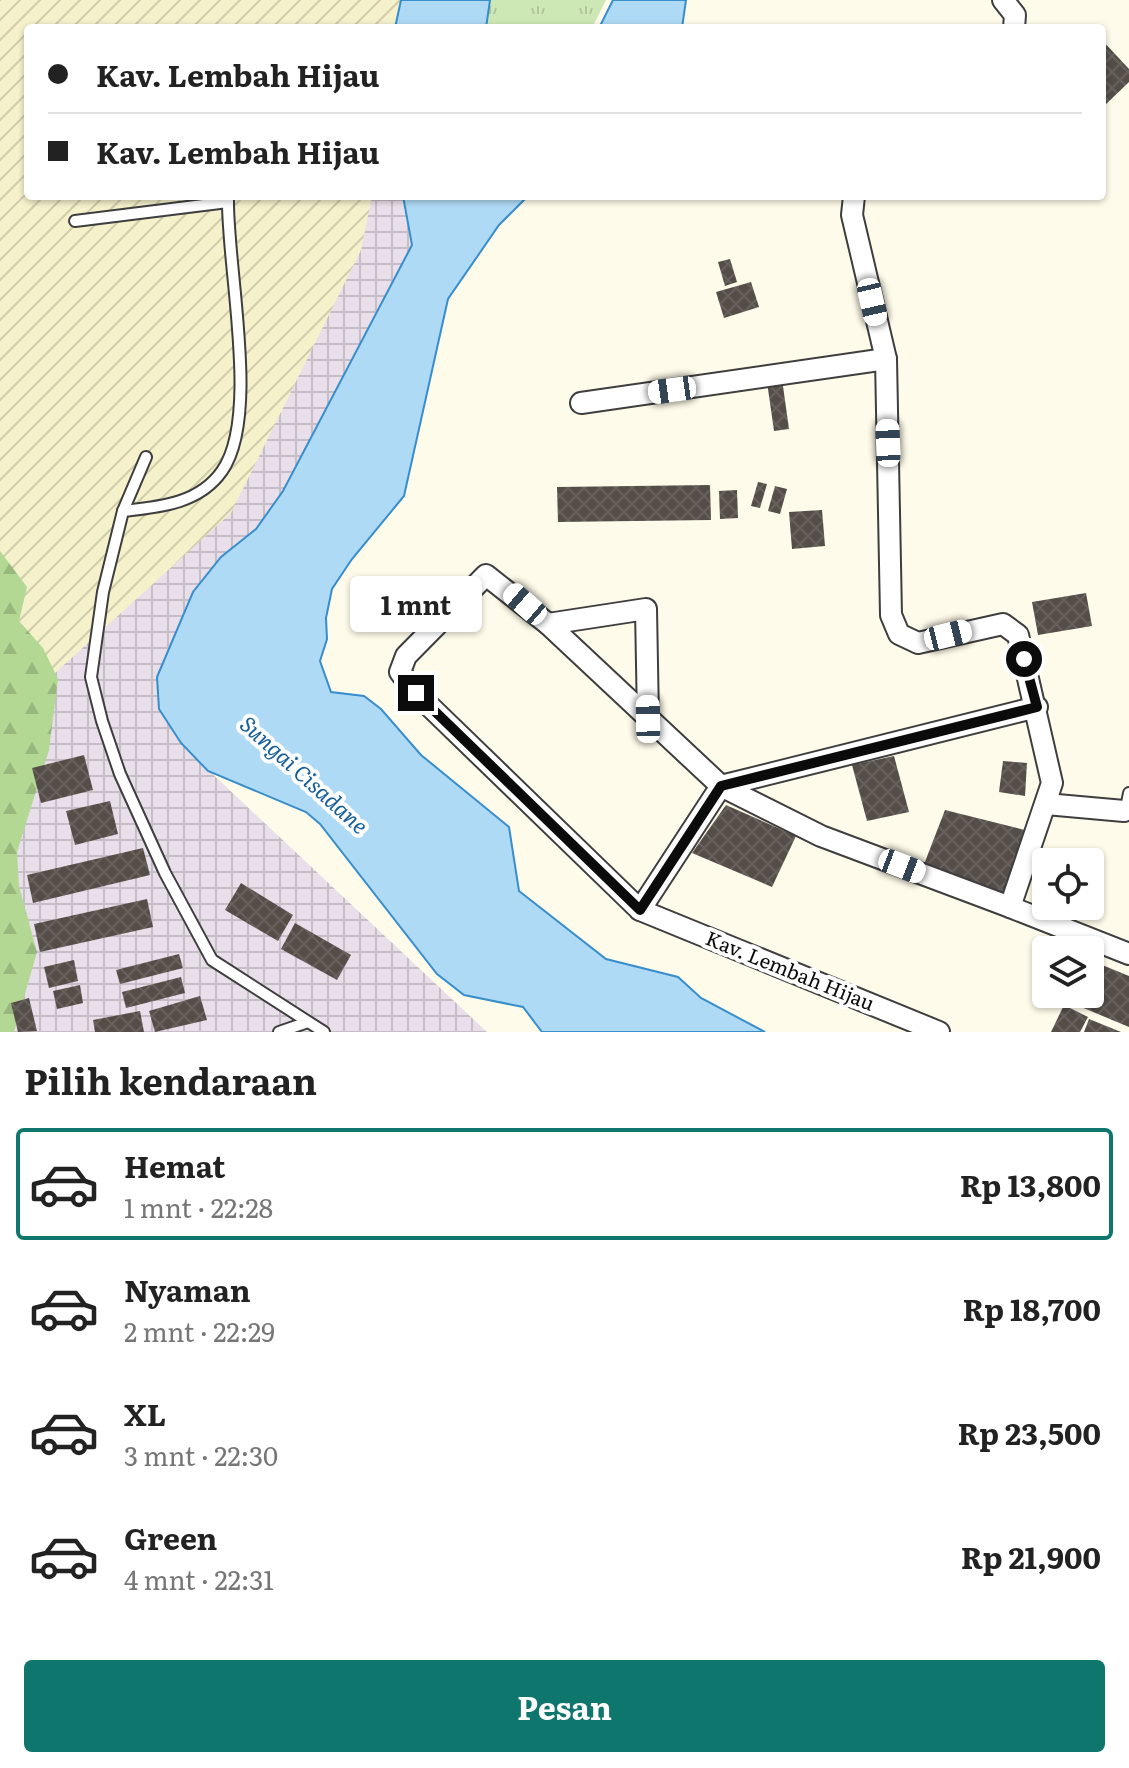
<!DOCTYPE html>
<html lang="id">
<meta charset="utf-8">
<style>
:root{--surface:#fff;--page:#f6f6f6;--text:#222;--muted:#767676;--line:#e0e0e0;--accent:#0f766e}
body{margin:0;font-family:Literata,serif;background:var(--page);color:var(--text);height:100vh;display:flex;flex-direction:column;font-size:30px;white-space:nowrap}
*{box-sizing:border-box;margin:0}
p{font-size:26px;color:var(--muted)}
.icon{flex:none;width:44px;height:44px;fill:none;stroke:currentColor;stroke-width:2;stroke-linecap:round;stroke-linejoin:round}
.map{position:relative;height:1032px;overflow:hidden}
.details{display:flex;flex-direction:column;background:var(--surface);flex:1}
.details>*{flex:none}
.guide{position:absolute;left:24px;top:24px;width:1082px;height:176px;border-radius:8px;box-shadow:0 2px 6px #0004;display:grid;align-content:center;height:176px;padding:0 24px;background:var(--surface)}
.controls{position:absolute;left:1032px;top:848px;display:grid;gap:16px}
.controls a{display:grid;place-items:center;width:72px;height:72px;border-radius:8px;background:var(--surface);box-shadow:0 2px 6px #0004;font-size:40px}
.end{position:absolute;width:36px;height:36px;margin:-18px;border:10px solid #0b0b0b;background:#fff;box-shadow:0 0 0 4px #fff}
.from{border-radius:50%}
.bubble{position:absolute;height:56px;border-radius:8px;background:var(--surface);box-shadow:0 2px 6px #0004;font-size:26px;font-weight:700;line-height:56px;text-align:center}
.car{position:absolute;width:24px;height:48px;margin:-24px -12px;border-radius:10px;box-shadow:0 0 6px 2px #0007;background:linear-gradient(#fff 24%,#345 0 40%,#fff 0 76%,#345 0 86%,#fff 0)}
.guide b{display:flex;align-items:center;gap:28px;height:76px;font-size:30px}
.guide b+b{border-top:2px solid var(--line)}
.guide i{width:20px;height:20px;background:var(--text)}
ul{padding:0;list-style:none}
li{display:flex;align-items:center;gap:24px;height:112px;margin:0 16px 12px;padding:0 8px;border:4px solid transparent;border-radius:8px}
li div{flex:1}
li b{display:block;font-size:30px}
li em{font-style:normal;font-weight:700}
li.current{border-color:var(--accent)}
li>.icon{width:72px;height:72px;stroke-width:1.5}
h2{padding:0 24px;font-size:36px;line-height:96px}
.cta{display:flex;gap:16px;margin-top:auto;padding:16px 24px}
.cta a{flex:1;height:92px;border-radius:8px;background:var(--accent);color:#fff;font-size:32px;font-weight:700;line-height:92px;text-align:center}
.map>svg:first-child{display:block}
.industrial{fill:url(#industrial-grid)}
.farmland{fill:url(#farmland-furrows)}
.grass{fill:url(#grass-tufts)}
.forest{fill:url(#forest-firs)}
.water{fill:#afdaf5;stroke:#378ecb;stroke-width:2}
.building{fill:url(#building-cross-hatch)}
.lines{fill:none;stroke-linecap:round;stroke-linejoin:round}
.lane-casing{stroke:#3e3e3e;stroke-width:14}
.street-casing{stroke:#3e3e3e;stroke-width:24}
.lane{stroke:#fff;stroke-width:10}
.street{stroke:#fff;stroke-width:20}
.route{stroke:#0b0b0b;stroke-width:10}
.labels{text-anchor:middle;stroke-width:8;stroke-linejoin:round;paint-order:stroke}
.street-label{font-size:20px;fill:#0b0b0b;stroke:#fff}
.water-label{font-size:22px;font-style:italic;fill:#175f9a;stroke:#fff}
</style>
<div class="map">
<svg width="1129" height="1032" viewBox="0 0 1129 1032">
<defs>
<pattern id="industrial-grid" width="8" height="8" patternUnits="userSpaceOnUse" patternTransform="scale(2)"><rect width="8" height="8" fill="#e9dfea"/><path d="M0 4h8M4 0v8" fill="none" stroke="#c6bec7"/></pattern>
<pattern id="farmland-furrows" width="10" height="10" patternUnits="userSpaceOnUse" patternTransform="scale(2)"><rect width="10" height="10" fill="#f4f1cb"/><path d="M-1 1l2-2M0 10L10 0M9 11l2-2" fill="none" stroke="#d0cdad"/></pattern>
<pattern id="grass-tufts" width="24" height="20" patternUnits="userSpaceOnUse" patternTransform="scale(2)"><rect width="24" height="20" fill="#cee8b5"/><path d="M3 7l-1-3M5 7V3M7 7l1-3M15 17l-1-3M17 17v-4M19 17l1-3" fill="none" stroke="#b0c69a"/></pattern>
<pattern id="forest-firs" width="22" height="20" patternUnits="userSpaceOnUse" patternTransform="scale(2)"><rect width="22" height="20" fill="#b2d894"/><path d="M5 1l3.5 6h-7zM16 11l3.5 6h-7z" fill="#98b87e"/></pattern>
<pattern id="building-cross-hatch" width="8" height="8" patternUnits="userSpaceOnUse" patternTransform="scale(2)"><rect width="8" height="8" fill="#544d48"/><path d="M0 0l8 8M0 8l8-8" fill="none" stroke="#68625e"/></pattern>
</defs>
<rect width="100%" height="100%" fill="#fffbea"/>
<polygon class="industrial" points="7,0 28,28 28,196 402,196 412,245 283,491 256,529 221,557 204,766 487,1032 0,1032"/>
<polygon class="farmland" points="0,0 411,0 406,28 28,28 28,196 372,196 361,250 231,513 0,723"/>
<polygon class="grass" points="490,0 606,0 592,28 486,28"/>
<polygon class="forest" points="0,551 27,587 19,621 43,648 58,679 49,750 17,852 19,886 37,952 14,1032 0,1032"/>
<g class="water">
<polygon points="401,0 490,0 486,28 395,28"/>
<polygon points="613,0 686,0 682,28 599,28"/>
<polygon points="403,196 528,196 499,225 448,299 404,496 352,559 332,589 326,618 327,639 320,661 331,692 364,696 381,709 421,755 509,827 519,891 606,959 678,977 701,998 765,1032 542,1032 523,1007 464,995 437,974 320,824 306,812 208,771 181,743 159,709 157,677 193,592 221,557 256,529 283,491 412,245"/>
</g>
<g class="building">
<polygon points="1102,40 1129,69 1129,82 1102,108"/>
<polygon points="730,259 737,282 725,286 718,262"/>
<polygon points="751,282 759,307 724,318 716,292"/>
<polygon points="782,379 789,429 774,431 767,382"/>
<polygon points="758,482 767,484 760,508 751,506"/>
<polygon points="710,485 711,520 558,522 557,487"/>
<polygon points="775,486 787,489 780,514 768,511"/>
<polygon points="737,490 738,518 720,519 719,491"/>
<polygon points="822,510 825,546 792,549 789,512"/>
<polygon points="1086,593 1092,626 1038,635 1032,602"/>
<polygon points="84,755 93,790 41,803 32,768"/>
<polygon points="894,756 909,812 867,821 852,765"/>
<polygon points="1003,761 1027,763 1025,796 999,792"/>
<polygon points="110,801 118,834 75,845 66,811"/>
<polygon points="726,805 796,836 772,887 692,853"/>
<polygon points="945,810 1025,830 1003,894 923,867"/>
<polygon points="143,848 150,875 33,903 27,875"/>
<polygon points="241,883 293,915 278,941 225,910"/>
<polygon points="147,899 153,927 40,952 34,924"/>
<polygon points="295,923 351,955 337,980 281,949"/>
<polygon points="179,954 183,968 120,984 116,970"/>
<polygon points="74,960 78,981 49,988 44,967"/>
<polygon points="1090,960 1129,976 1129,1027 1050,994 1090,994"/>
<polygon points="181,977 185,993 126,1008 122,992"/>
<polygon points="80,985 83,1003 57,1009 53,991"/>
<polygon points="200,996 207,1020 155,1032 149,1011"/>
<polygon points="29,998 37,1031 18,1032 11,1003"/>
<polygon points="1064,1005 1088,1017 1080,1032 1051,1032"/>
<polygon points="140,1011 144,1032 95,1032 93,1020"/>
<polygon points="1089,1019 1121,1032 1084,1032"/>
</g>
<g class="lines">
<defs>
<g id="lane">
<polyline points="75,221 228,202"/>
<polyline points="146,457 123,511 103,592 91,677 102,721 120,774 165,873 212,960 324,1032"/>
<path d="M 123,511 C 159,507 199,504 222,471 C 261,416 226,264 228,196"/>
<polyline points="1125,813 1129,793"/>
<polyline points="279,1032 308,1022"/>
</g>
<g id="street">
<polyline points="1003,0 1015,15 1014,28"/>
<polyline points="854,196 852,215 886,359 891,615 899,634 918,643 1003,624 1018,635 1052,783 1010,907 1129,954"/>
<polyline points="581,403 886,359"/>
<polyline points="548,624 646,609 648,719"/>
<polyline points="1046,804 1124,811"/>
<polyline points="640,910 416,693 400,672 406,656 486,575 548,624 721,786 821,836 1010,907"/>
<polyline points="939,1032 640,910 721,786 1037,707"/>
</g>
</defs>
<use href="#lane" class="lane-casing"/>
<use href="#street" class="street-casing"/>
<use href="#lane" class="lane"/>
<use href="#street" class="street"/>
</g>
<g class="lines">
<polyline class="route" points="416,693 640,910 721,786 1037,707 1024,659"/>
</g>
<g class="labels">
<g class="street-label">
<text transform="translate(790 971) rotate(22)" y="7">Kav. Lembah Hijau</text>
</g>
<g class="water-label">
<text transform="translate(304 775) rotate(42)" y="8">Sungai Cisadane</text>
</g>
</g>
</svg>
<div class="controls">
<a><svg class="icon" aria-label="locate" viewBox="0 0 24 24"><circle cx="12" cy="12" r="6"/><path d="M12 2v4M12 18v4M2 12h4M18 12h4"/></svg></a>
<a><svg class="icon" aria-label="layers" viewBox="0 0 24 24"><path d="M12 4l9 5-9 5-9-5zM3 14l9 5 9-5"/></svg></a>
</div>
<i class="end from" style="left:1024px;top:659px"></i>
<i class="end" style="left:416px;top:693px"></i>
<div class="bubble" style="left:350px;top:576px;width:132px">1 mnt</div>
<i class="car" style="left:872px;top:302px;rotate:167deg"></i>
<i class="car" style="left:672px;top:390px;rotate:262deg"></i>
<i class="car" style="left:888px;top:443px;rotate:358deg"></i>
<i class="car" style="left:525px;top:604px;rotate:311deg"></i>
<i class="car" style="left:948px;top:635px;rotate:76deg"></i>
<i class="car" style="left:648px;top:719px;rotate:359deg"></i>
<i class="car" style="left:902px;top:866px;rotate:111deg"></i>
<div class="guide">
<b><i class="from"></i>Kav. Lembah Hijau</b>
<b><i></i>Kav. Lembah Hijau</b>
</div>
</div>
<section class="details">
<h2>Pilih kendaraan</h2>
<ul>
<li class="current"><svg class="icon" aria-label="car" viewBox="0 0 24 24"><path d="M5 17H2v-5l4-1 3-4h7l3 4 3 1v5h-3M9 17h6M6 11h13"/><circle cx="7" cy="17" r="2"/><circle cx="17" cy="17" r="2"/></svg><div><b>Hemat</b><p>1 mnt · 22:28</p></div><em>Rp 13,800</em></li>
<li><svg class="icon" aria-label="car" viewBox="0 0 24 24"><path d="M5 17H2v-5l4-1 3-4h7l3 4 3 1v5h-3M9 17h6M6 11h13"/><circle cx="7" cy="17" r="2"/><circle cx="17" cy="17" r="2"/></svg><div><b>Nyaman</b><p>2 mnt · 22:29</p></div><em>Rp 18,700</em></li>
<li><svg class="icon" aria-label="car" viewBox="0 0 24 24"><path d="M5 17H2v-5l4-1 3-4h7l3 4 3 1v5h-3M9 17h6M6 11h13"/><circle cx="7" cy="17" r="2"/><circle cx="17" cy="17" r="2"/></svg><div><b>XL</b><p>3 mnt · 22:30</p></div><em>Rp 23,500</em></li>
<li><svg class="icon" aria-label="car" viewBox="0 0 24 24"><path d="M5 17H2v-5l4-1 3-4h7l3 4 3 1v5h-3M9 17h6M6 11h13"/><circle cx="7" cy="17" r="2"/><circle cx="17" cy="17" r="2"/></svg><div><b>Green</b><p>4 mnt · 22:31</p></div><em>Rp 21,900</em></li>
</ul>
<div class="cta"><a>Pesan</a></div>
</section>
